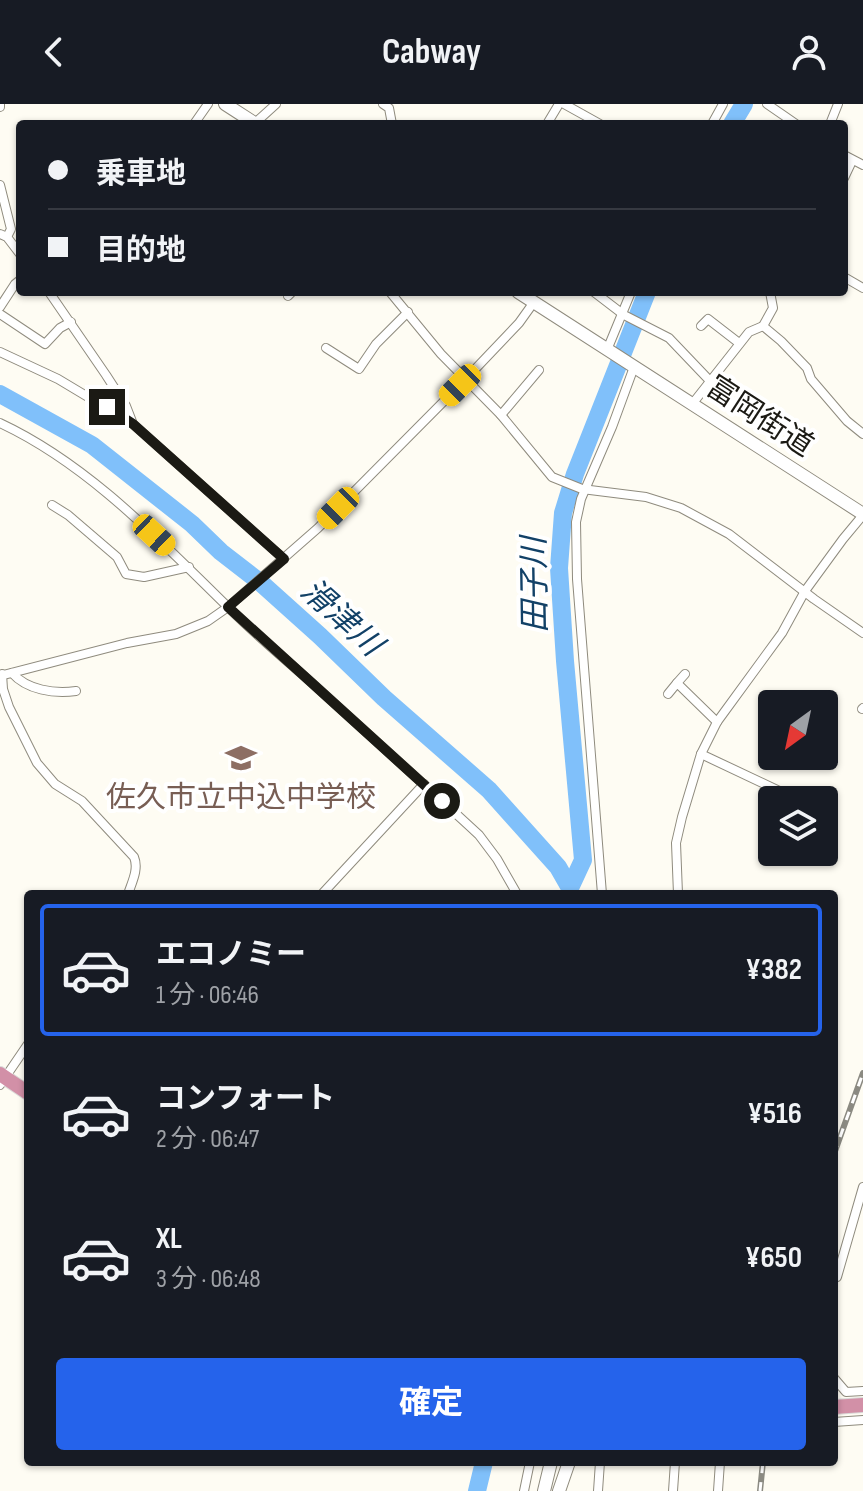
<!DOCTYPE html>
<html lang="ja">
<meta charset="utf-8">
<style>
:root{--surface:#171b24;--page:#20242c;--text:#f1f3f6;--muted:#9ea1a6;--line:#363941;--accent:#2563eb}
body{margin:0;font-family:"Sofia Sans Condensed","Noto Sans JP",sans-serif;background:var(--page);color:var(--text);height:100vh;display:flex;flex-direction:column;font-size:30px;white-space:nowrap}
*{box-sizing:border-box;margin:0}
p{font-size:26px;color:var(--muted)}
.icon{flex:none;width:44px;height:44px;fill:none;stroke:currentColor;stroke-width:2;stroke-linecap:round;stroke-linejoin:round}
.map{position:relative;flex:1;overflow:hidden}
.side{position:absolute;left:24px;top:786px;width:814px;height:576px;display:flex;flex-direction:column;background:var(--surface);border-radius:8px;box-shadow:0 2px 6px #0004}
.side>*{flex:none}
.hud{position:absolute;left:16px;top:16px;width:832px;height:176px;border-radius:8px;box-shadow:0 2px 6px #0004;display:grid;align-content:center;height:176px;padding:0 32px;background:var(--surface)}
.needle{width:52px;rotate:213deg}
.tools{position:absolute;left:758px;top:586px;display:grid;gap:16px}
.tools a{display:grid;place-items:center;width:80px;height:80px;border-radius:8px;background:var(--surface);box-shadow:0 2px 6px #0004;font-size:40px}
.end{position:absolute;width:36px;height:36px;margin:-18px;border:10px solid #1b1a14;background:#fff;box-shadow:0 0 0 4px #fff}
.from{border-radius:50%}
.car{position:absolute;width:24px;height:48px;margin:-24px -12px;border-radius:10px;box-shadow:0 0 6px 2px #0007;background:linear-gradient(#f5c518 24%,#345 0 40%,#f5c518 0 76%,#345 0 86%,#f5c518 0)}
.hud b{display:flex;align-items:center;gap:28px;height:76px;font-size:30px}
.hud b+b{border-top:2px solid var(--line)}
.hud i{width:20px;height:20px;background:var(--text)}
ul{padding:14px 0 0;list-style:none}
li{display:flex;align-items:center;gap:24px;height:132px;margin:0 16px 12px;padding:0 16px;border:4px solid transparent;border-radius:8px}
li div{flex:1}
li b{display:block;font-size:30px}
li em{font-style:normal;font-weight:700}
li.selected{border-color:var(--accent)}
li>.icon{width:72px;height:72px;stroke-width:1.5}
.cta{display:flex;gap:16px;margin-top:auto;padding:16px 32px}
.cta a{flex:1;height:92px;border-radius:8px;background:var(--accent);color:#fff;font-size:32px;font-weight:700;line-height:92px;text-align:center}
header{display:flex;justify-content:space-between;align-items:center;height:104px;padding:0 32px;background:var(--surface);font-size:36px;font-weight:700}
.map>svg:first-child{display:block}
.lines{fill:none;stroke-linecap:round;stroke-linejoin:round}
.river{stroke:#80c0fa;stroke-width:18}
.minor-casing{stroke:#8f8b7e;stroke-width:10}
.secondary-casing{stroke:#8f8b7e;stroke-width:14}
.trunk-casing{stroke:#dbdad9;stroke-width:16}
.minor{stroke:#fff;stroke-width:8}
.secondary{stroke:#fff;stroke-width:12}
.trunk{stroke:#d290a7;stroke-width:14}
.rail-casing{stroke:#8b8a82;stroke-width:6}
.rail{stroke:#fff;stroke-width:3;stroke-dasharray:9;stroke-linecap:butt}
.route{stroke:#1b1a14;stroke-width:10}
.labels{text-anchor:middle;stroke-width:8;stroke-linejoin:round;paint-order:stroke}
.street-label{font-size:30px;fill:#1b1a14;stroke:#fff}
.education-label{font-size:30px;fill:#785e54;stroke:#fff}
.water-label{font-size:32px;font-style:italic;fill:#124167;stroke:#fff}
</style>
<header><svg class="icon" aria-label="back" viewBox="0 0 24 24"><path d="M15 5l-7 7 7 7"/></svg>Cabway<svg class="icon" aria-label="person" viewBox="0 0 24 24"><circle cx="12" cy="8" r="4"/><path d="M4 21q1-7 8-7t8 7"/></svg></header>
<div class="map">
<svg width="863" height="1387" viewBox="0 0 863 1387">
<rect width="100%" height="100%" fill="#fefcf3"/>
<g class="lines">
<g class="river">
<polyline points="732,20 744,0"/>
<polyline points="0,290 92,341 192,420 221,448 261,479 320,532 384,594 489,686 558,763 570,784 570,790"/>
<polyline points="570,784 583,756 565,557 559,464 563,409 575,370 647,188"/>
<polyline points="477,1387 484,1358"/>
</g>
<defs>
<g id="minor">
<polyline points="383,0 389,4 392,20"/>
<polyline points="564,0 600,20"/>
<polyline points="767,0 796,20"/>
<polyline points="0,3 0,0"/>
<polyline points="194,20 208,0"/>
<polyline points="254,20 276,0"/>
<polyline points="547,20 559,0"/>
<polyline points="712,20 723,0"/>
<polyline points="830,20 838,0"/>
<polyline points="844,51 863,61"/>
<polyline points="844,74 852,57"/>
<polyline points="0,81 11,125 7,133"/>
<polyline points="0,130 7,133 20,150"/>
<polyline points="844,173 863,184"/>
<polyline points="49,188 106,271 126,302 133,320"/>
<polyline points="390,188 441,250 501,311 552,373 582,385 646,393 681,404 729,430 814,495 863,529"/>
<polyline points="594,188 624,211 669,234 711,278"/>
<polyline points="288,192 292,188"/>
<polyline points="0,203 15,180 20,176"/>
<polyline points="0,210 45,240 60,224 71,218"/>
<polyline points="701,222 708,215 739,239"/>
<polyline points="763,222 781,237 807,264 811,275 847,317 863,330"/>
<polyline points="326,244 359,265 376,240 408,208"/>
<polyline points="607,246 631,188"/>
<polyline points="0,248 58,275 133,320 284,455"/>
<polyline points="693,299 749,228 763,222 773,204 770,188"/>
<polyline points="501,311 539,266"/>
<path d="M 0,319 C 90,361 161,438 231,506 C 257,532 285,555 312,579 C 368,630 424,680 479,731 L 497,755 L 517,790"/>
<polyline points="52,401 68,411 117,453 126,470 144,473 189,463"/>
<path d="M 12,569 C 27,586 54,590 76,587"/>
<path d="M 2,570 L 3,585 L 9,603 L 37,659 L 55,680 L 82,697 L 134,753 C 139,765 132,778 128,790"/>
<polyline points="0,572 127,539 176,530 208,517 228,503 318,424 460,281 519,219 534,198"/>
<polyline points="677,579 685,570"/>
<polyline points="668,590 677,579 717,618"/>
<polyline points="862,605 863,604"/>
<polyline points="701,650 790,692"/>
<polyline points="322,790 424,680"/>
<polyline points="602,790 577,475 576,418 581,395 612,323 634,263"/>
<polyline points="678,790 676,739 682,713 701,650 717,618 782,529 805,487 843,435 863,411"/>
<polyline points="0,981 28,940"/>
<polyline points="837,1173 863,1083"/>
<polyline points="834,1274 846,1288 863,1287"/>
<polyline points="834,1318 863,1316"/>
<polyline points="524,1387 530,1358"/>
<polyline points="598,1387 600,1358"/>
<polyline points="673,1387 675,1358"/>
<polyline points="718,1387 720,1358"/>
</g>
<g id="secondary">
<polyline points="225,0 256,20"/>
<polyline points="518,188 863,410"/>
<polyline points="544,1387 551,1358"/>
<polyline points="559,1387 569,1358"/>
</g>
<g id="trunk">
<polyline points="0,970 28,989"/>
<polyline points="834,1303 863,1301"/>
</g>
</defs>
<use href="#minor" class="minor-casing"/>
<use href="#secondary" class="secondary-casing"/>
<use href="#trunk" class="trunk-casing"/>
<use href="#minor" class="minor"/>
<use href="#secondary" class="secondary"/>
<use href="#trunk" class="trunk"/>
<defs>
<g id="rail">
<polyline points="834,1050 863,969"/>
<polyline points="760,1387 763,1358"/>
</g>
</defs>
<use href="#rail" class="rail-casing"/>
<use href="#rail" class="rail"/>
</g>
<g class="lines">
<polyline class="route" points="107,303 133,320 284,455 228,503 442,697"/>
</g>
<defs>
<symbol id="school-bare" viewBox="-9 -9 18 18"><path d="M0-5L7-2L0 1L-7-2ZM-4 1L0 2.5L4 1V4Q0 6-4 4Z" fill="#8d6e63" stroke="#fff" stroke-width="2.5" paint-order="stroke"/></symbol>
</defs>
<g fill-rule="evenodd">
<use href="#school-bare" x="219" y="632" width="44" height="44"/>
</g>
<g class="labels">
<g class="street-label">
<text transform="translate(760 312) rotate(33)" y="10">富岡街道</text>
</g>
<g class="education-label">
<text x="241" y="703">佐久市立中込中学校</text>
</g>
<g class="water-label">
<text transform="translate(534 481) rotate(-91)" y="11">田子川</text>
<text transform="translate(342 513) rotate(42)" y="11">滑津川</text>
</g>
</g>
</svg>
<div class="tools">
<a><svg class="needle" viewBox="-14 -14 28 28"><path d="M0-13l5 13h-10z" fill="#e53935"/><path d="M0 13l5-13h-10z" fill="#9ea1a6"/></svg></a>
<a><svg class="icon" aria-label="layers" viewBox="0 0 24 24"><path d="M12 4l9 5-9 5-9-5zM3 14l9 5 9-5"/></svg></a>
</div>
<i class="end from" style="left:442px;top:697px"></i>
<i class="end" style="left:107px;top:303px"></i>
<i class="car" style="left:460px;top:281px;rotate:225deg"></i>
<i class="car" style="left:338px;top:404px;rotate:225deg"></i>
<i class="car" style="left:154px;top:431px;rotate:133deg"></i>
<div class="hud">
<b><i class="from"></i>乗車地</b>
<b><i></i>目的地</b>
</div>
<section class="side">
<ul>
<li class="selected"><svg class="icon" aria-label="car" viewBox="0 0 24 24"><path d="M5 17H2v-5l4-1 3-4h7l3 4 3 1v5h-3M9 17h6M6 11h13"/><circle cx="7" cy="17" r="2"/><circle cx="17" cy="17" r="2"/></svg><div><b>エコノミー</b><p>1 分 · 06:46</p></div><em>¥382</em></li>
<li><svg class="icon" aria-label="car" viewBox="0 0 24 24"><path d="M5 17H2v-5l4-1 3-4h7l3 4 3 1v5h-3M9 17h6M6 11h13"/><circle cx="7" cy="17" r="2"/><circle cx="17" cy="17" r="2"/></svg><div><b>コンフォート</b><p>2 分 · 06:47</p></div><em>¥516</em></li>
<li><svg class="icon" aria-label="car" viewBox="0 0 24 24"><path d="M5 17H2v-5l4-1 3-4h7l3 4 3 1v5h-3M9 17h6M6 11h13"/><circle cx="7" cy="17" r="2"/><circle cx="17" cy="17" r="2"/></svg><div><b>XL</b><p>3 分 · 06:48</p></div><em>¥650</em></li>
</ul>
<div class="cta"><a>確定</a></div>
</section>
</div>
